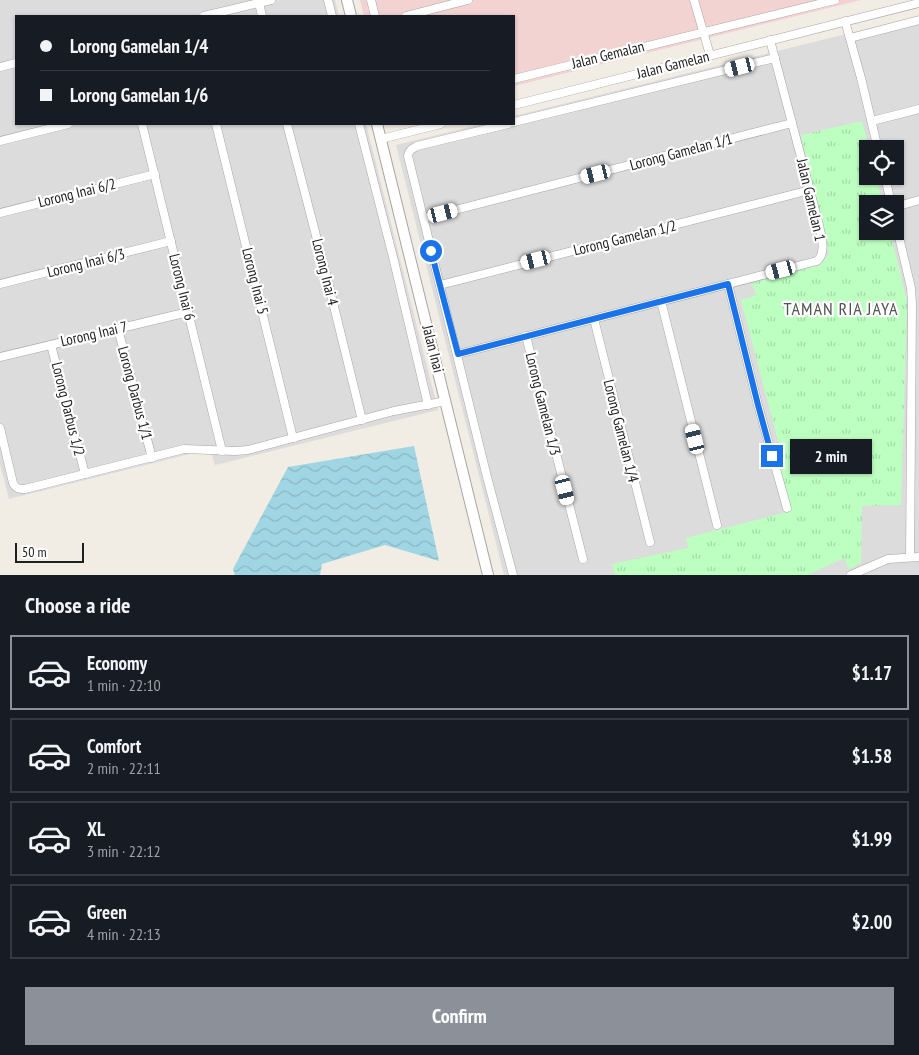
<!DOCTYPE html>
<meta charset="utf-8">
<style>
:root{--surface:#171b24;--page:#20242c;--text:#f1f3f6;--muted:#9ea1a6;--line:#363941;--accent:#8c9099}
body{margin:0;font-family:"PT Sans Narrow",sans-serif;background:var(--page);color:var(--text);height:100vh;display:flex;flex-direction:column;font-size:19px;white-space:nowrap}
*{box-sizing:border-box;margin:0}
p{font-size:16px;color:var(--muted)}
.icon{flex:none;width:28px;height:28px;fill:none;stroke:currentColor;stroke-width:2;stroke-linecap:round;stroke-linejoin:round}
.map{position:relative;height:575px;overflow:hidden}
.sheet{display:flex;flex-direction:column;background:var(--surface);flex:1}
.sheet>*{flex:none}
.hud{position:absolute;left:15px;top:15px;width:500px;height:110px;border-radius:0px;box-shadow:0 1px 4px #0004;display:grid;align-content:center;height:110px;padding:0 25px;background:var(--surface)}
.controls{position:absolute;left:859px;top:140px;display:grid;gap:10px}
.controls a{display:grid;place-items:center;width:45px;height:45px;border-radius:0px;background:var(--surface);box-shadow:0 1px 4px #0004;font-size:25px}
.scale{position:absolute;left:15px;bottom:12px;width:69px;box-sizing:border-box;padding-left:5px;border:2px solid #1f1f1f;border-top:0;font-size:14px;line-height:18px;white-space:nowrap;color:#1f1f1f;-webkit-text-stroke:4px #fff;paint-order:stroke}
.end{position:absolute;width:22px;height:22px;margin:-11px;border:6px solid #1a73e8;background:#fff;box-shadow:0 0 0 2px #fff}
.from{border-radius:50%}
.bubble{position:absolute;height:35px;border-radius:0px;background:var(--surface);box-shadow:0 1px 4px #0004;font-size:16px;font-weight:700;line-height:35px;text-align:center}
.car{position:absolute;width:15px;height:30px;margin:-15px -8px;border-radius:6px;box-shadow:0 0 4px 1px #0007;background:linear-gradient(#fff 24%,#345 0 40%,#fff 0 76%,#345 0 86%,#fff 0)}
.hud b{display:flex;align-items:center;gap:18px;height:48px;font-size:19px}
.hud b+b{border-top:1px solid var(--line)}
.hud i{width:12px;height:12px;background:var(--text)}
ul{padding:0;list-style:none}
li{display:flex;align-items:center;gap:15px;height:75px;margin:0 10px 8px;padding:0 15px;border:2px solid var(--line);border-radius:0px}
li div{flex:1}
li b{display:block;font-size:19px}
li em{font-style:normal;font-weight:700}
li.current{border-color:var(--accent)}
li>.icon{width:45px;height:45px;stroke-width:1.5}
h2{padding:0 25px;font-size:22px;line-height:60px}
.action{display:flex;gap:10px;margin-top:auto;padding:10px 25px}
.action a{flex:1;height:58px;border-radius:0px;background:var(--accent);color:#fff;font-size:20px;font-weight:700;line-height:58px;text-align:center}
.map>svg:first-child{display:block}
.residential{fill:#dddcdc;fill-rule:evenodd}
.commercial{fill:#f3d2d2}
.park{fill:url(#park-tufts)}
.water{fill:url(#water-waves)}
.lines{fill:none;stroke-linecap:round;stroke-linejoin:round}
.minor-casing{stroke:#a6a6a6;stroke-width:9}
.tertiary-casing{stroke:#a6a6a6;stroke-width:12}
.minor{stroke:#fff;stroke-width:8}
.tertiary{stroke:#fff;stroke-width:10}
.route{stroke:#1a73e8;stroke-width:6}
.labels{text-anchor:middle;stroke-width:4.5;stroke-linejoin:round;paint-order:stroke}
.street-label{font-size:15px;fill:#1f1f1f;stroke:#fff}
.quarter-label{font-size:18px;letter-spacing:1px;fill:#525252;stroke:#fff}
</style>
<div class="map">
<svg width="919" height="575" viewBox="0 0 919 575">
<defs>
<pattern id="park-tufts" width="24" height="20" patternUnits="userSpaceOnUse" patternTransform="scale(1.25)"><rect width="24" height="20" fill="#bdffc1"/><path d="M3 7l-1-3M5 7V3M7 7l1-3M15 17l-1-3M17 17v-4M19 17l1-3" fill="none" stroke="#a2daa5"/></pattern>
<pattern id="water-waves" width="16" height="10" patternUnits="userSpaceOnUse" patternTransform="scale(1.25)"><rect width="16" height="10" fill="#a0d6e3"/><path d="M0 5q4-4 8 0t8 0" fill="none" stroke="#89b7c2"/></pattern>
</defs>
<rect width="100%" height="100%" fill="#f1ece4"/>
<g class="residential">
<polygon points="0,0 335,0 339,16 16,16 16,124 366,124 438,410 215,465 210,449 9,499 0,464"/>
<path d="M 919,16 L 919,575 L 504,575 L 396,145 L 482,124 L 514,124 L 514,116 ZM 868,149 L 895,149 L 895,176 L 868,176 ZM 868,204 L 895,204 L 895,231 L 868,231 Z"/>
</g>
<polygon class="commercial" points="360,0 861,0 514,86 514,16 364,16"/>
<polygon class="park" points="862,121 869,149 868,149 868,176 876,176 883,204 868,204 868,231 890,231 907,301 901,505 862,506 861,563 849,569 844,558 808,575 615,575 612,564 688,548 686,538 791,511 777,458 782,456 741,300 756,295 752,283 820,265 829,253 801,135"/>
<polygon class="water" points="414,446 439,561 385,545 322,564 320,575 235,575 233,569 288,467"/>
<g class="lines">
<defs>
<g id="minor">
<polyline points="328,0 332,16"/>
<polyline points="371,0 375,16"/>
<polyline points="694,0 710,55"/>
<polyline points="259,3 262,16"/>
<polyline points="204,16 271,0"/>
<polyline points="406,16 468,0"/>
<polyline points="845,21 861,78 878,149"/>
<polyline points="850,38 919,20"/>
<polyline points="0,67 16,63"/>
<polyline points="514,79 835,0"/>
<polyline points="514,105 919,3"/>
<polyline points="872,121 919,109"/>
<polyline points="514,122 775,58"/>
<polyline points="142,124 222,451"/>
<polyline points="216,124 293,438"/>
<polyline points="287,124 327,278 362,420"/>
<polyline points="359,124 394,261 428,405"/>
<path d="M 508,124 L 417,146 C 412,149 409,150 408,156 L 486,473 L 513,575"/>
<polyline points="381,139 441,124"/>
<polyline points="0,141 68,124"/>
<polyline points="885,176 891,204"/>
<polyline points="895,207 919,200"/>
<polyline points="0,213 155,174"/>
<polyline points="424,218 792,123"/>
<polyline points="895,220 911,288 912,304 910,557"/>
<polyline points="0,284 171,241"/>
<polyline points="728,284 758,405 787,508"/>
<polyline points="440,285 810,190"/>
<polyline points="661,301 717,525"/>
<polyline points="594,319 650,542"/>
<polyline points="118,329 152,458"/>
<polyline points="526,336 583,559"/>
<polyline points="51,345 85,474"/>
<path d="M 458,354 L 817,261 C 827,252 821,236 819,225 L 770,40"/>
<polyline points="0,357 188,312"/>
<path d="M 0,428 L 13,483 C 16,489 19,489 25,489 L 184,449 L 235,451 L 248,450 L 394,411 L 446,401"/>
<polyline points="851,575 888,559 919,557"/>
</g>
<g id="tertiary">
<polyline points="347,0 351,16"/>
<polyline points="377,124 488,575"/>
</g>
</defs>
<use href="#minor" class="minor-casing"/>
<use href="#tertiary" class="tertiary-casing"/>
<use href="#minor" class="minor"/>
<use href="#tertiary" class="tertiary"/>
</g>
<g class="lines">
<polyline class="route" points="431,251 458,354 728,284 758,405 772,456"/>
</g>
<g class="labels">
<g class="street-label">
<text transform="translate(608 55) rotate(-14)" y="5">Jalan Gemalan</text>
<text transform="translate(673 65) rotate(-14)" y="5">Jalan Gamelan</text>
<text transform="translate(681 152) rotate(-15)" y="5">Lorong Gamelan 1/1</text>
<text transform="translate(77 193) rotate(-14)" y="5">Lorong Inai 6/2</text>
<text transform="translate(811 200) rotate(77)" y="5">Jalan Gamelan 1</text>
<text transform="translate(625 238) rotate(-14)" y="5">Lorong Gamelan 1/2</text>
<text transform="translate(86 263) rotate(-14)" y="5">Lorong Inai 6/3</text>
<text transform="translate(325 272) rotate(76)" y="5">Lorong Inai 4</text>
<text transform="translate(255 281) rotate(76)" y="5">Lorong Inai 5</text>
<text transform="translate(182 287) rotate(76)" y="5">Lorong Inai 6</text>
<text transform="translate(94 334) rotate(-13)" y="5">Lorong Inai 7</text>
<text transform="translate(433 349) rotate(76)" y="5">Jalan Inai</text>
<text transform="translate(135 393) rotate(75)" y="5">Lorong Darbus 1/1</text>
<text transform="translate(543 404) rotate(76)" y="5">Lorong Gamelan 1/3</text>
<text transform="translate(68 409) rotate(76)" y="5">Lorong Darbus 1/2</text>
<text transform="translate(621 431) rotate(76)" y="5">Lorong Gamelan 1/4</text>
</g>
<g class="quarter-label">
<text x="841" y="315">TAMAN RIA JAYA</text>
</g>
</g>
</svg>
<div class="controls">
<a><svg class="icon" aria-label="locate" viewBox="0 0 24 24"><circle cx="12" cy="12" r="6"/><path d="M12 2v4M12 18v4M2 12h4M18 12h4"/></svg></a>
<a><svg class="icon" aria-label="layers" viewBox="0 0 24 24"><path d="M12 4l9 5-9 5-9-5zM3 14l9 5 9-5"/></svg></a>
</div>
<div class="scale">50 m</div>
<i class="end from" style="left:431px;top:251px"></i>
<i class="end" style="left:772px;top:456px"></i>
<div class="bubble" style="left:790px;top:439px;width:82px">2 min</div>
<i class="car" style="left:740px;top:67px;rotate:256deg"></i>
<i class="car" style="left:596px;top:174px;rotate:256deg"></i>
<i class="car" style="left:443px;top:213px;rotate:76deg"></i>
<i class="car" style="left:536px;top:260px;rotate:256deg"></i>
<i class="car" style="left:781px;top:270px;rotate:255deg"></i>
<i class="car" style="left:695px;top:439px;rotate:346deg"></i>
<i class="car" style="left:565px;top:490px;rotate:166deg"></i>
<div class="hud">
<b><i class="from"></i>Lorong Gamelan 1/4</b>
<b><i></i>Lorong Gamelan 1/6</b>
</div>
</div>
<section class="sheet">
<h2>Choose a ride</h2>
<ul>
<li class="current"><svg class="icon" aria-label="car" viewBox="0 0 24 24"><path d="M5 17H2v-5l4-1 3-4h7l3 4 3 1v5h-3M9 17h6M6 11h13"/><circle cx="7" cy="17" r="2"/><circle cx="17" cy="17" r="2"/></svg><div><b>Economy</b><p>1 min · 22:10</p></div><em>$1.17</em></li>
<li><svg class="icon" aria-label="car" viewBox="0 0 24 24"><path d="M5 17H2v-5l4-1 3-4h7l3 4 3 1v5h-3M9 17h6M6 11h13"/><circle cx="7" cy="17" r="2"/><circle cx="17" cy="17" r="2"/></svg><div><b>Comfort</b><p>2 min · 22:11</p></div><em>$1.58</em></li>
<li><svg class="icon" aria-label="car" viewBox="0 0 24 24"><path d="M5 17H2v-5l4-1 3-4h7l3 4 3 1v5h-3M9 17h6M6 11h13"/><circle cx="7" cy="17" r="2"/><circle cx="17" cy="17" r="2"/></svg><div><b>XL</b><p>3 min · 22:12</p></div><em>$1.99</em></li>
<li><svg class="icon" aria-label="car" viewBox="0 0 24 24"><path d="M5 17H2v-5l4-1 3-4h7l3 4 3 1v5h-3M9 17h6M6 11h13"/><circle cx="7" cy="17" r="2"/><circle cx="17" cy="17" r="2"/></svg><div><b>Green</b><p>4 min · 22:13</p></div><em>$2.00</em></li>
</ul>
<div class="action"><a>Confirm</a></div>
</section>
